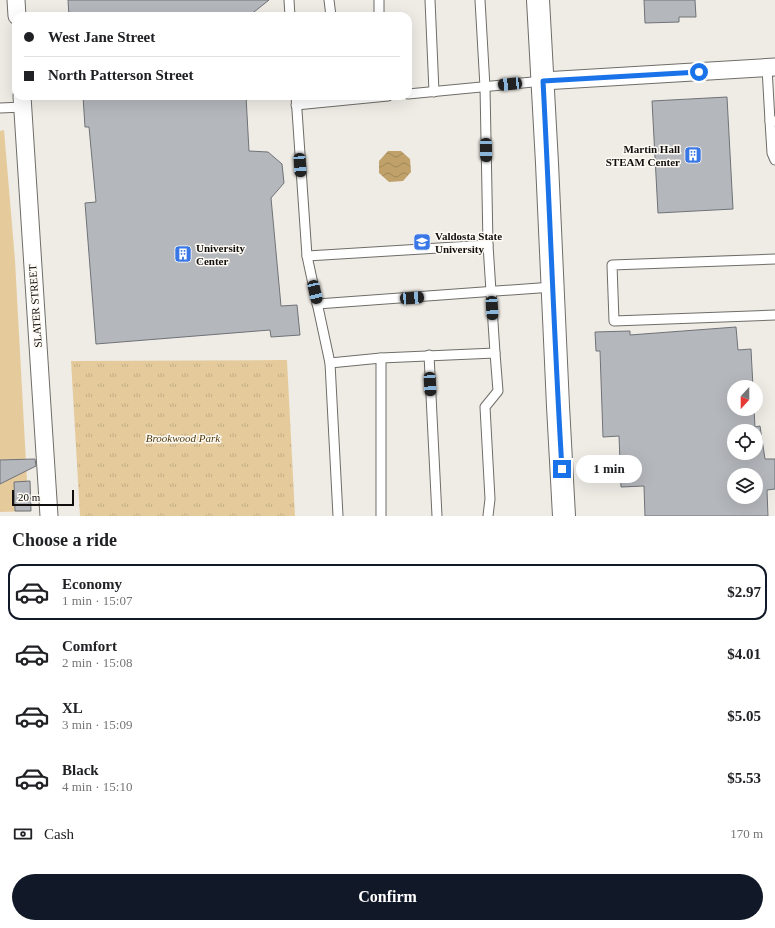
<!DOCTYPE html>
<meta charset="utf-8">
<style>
:root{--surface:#fff;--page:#f2f2f2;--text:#202124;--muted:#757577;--line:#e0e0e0;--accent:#111827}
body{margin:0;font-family:"Times New Roman",serif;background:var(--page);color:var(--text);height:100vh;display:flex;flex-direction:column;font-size:15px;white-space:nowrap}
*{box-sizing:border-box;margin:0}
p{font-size:13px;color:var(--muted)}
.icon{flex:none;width:22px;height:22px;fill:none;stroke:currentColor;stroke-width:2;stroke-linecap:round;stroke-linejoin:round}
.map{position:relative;height:516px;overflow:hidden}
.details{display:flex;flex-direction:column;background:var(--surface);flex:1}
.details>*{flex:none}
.guide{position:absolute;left:12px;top:12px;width:400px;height:88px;border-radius:12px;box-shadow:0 4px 16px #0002;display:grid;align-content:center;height:88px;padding:0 12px;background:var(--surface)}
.needle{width:26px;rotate:201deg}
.controls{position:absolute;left:727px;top:380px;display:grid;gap:8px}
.controls a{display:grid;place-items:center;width:36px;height:36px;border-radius:50%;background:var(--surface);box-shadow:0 4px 16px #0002;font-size:20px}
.scale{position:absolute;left:12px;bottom:10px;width:62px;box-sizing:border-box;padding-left:4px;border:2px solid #100f0d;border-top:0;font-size:11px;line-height:14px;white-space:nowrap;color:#100f0d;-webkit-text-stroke:3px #fdfaf4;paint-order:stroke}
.end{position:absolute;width:18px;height:18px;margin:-9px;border:5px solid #1a73e8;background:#fff;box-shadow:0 0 0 2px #fff}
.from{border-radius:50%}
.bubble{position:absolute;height:28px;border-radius:14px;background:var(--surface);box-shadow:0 4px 16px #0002;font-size:13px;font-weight:700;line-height:28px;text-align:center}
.car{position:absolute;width:12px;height:24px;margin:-12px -6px;border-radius:5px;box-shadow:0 0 3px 1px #0007;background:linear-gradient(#222 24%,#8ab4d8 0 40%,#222 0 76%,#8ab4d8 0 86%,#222 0)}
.guide b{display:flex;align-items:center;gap:14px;height:38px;font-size:15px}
.guide b+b{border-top:1px solid var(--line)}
.guide i{width:10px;height:10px;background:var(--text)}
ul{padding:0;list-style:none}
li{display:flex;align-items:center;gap:12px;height:56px;margin:0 8px 6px;padding:0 4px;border:2px solid transparent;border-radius:12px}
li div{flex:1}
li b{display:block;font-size:15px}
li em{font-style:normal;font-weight:700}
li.selected{border-color:var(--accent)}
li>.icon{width:36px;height:36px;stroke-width:1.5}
h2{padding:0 12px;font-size:18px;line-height:48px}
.pay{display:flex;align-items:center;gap:10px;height:44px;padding:0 12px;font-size:15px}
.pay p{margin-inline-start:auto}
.primary-button{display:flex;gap:8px;margin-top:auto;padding:8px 12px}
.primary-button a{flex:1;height:46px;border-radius:24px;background:var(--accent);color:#fff;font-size:16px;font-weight:700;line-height:46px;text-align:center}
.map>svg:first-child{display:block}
.grass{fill:url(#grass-tufts)}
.pitch{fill:#e5cb9c}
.water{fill:url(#water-waves)}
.building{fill:#b4b7bc;stroke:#6f7277;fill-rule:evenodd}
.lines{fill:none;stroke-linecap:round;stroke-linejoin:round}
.service-casing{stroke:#6f6d68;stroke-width:11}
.minor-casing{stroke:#6f6d68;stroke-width:19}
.secondary-casing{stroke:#6f6d68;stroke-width:24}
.service{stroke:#fff;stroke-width:9}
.minor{stroke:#fff;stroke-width:17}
.secondary{stroke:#fff;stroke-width:22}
.route{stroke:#1a73e8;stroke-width:5}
.labels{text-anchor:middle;stroke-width:3;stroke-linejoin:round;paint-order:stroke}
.poi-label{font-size:11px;font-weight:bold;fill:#100f0d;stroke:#fdfaf4;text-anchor:start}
.street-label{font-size:11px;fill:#100f0d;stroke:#fdfaf4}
.park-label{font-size:11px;font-style:italic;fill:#503a0c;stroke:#fdfaf4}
</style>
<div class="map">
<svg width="775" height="516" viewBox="0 0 775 516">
<defs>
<pattern id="grass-tufts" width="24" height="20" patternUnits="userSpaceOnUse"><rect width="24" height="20" fill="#e5cb9c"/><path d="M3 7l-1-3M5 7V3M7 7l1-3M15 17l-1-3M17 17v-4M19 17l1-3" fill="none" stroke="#c3ad85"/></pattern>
<pattern id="water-waves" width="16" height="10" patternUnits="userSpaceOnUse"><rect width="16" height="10" fill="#bfa169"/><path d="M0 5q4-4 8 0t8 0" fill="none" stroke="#a3895a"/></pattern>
</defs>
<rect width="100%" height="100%" fill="#efece6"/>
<polygon class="grass" points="287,360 295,516 80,516 71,361"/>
<polygon class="pitch" points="4,130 15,260 27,481 30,481 31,511 0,512 0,131"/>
<polygon class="water" points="388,151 401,151 410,159 411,172 403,181 389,182 379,173 379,161"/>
<g class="building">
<polygon points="68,0 269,0 249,16 69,16"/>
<polygon points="644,0 695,0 696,17 679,17 679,22 645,23"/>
<polygon points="83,96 246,96 249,151 268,152 282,164 284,183 271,198 281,306 297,305 300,335 271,337 270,330 96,344 85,203 96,202 89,127 85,127"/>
<polygon points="727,97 733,209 658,213 652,101"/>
<path d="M 736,327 L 738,350 L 751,349 L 753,387 L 734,387 L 734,409 L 754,409 L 755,427 L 760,426 L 765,459 L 775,459 L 775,489 L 767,490 L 768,516 L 645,516 L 644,486 L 621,487 L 619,436 L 603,437 L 600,351 L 596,351 L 595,332 L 630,331 L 630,335 ZM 734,431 L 756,431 L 756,453 L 734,453 ZM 734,475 L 756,475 L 756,497 L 734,497 Z"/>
<polygon points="35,459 36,466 0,484 0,460"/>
<polygon points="30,481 31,511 15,511 14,482"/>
</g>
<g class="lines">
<defs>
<g id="service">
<polyline points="289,0 290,16"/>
<polyline points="329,0 331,16"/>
<polyline points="379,0 379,16"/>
<polyline points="430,0 434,92"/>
<polyline points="480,0 485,87 488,245 495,353 498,391 485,407 490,499 488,516"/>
<polyline points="767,68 770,121 775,121"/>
<polyline points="408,94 543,81"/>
<polyline points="296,96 307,256 330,363 338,516"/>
<polyline points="296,105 388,96"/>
<polyline points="0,108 23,107"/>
<polyline points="770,121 772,153 775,160"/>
<polyline points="307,256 488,245"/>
<polyline points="775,259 612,265 614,321 775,315"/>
<polyline points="317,304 553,287"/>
<polyline points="429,355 437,516"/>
<polyline points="381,358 381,516"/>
<polyline points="330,363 381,358 495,353"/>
</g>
<g id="minor">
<polyline points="16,0 17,16"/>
<polyline points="543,81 775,67"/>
<polyline points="22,96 49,516"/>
</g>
<polyline id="secondary" points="538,0 547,163 558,406 564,516"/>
</defs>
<use href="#service" class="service-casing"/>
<use href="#minor" class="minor-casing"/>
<use href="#secondary" class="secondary-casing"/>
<use href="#service" class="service"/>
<use href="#minor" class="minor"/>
<use href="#secondary" class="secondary"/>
</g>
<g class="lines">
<path class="route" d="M 562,469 C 554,340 550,210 543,81 L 699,72"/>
</g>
<defs>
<symbol id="building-square" viewBox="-11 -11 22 22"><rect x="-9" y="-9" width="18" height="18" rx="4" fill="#3977e6" stroke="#fdfaf4"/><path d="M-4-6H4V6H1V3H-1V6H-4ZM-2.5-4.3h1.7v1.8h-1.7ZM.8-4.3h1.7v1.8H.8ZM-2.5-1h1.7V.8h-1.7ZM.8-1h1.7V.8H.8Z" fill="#fff"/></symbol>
<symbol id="university-square" viewBox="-11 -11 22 22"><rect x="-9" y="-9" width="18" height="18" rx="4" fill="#3977e6" stroke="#fdfaf4"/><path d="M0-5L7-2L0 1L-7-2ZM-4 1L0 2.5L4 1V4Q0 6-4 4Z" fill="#fff"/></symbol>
</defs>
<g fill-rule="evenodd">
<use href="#building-square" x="683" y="145" width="20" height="20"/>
<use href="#university-square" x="412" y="232" width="20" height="20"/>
<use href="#building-square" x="173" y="244" width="20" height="20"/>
</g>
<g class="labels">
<g class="poi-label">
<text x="680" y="153" text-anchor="end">Martin Hall<tspan x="680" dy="13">STEAM Center</tspan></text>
<text x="435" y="240">Valdosta State<tspan x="435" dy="13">University</tspan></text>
<text x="196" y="252">University<tspan x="196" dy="13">Center</tspan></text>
</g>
<g class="street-label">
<text transform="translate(35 306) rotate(-94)" y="4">SLATER STREET</text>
</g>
<g class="park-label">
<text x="183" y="442">Brookwood Park</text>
</g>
</g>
</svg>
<div class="controls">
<a><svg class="needle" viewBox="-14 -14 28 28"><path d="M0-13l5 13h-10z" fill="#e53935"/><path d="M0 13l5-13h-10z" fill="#757577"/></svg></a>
<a><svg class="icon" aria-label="locate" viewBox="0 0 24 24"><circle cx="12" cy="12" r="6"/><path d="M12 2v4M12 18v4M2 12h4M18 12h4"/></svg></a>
<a><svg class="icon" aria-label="layers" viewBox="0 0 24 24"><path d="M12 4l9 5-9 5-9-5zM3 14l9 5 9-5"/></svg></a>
</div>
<div class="scale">20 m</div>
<i class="end from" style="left:699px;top:72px"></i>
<i class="end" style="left:562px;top:469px"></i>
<div class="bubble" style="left:576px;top:455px;width:66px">1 min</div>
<i class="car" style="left:510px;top:84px;rotate:264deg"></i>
<i class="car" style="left:486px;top:150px;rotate:179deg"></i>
<i class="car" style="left:300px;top:165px;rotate:176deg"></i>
<i class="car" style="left:315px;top:292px;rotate:167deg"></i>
<i class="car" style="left:412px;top:298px;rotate:86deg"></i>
<i class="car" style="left:492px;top:308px;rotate:177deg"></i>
<i class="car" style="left:430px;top:384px;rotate:177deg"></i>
<div class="guide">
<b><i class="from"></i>West Jane Street</b>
<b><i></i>North Patterson Street</b>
</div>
</div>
<section class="details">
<h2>Choose a ride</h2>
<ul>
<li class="selected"><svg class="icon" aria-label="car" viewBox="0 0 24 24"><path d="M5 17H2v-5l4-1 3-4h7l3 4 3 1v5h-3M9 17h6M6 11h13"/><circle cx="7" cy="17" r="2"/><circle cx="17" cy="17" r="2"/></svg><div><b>Economy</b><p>1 min · 15:07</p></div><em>$2.97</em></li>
<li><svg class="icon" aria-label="car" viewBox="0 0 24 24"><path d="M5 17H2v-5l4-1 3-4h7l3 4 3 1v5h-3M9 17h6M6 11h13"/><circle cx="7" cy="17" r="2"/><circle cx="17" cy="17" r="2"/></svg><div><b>Comfort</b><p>2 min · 15:08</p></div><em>$4.01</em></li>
<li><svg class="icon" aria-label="car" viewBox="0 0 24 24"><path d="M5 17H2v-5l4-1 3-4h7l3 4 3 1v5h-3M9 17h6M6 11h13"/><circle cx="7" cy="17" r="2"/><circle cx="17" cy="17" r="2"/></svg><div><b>XL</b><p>3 min · 15:09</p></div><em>$5.05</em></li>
<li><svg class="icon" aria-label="car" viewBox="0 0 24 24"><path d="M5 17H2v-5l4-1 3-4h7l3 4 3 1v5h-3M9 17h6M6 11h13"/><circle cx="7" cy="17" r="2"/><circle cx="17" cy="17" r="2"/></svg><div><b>Black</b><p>4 min · 15:10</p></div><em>$5.53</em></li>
</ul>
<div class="pay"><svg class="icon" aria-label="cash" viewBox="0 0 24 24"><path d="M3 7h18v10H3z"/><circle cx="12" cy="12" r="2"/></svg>Cash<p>170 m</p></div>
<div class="primary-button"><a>Confirm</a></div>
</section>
